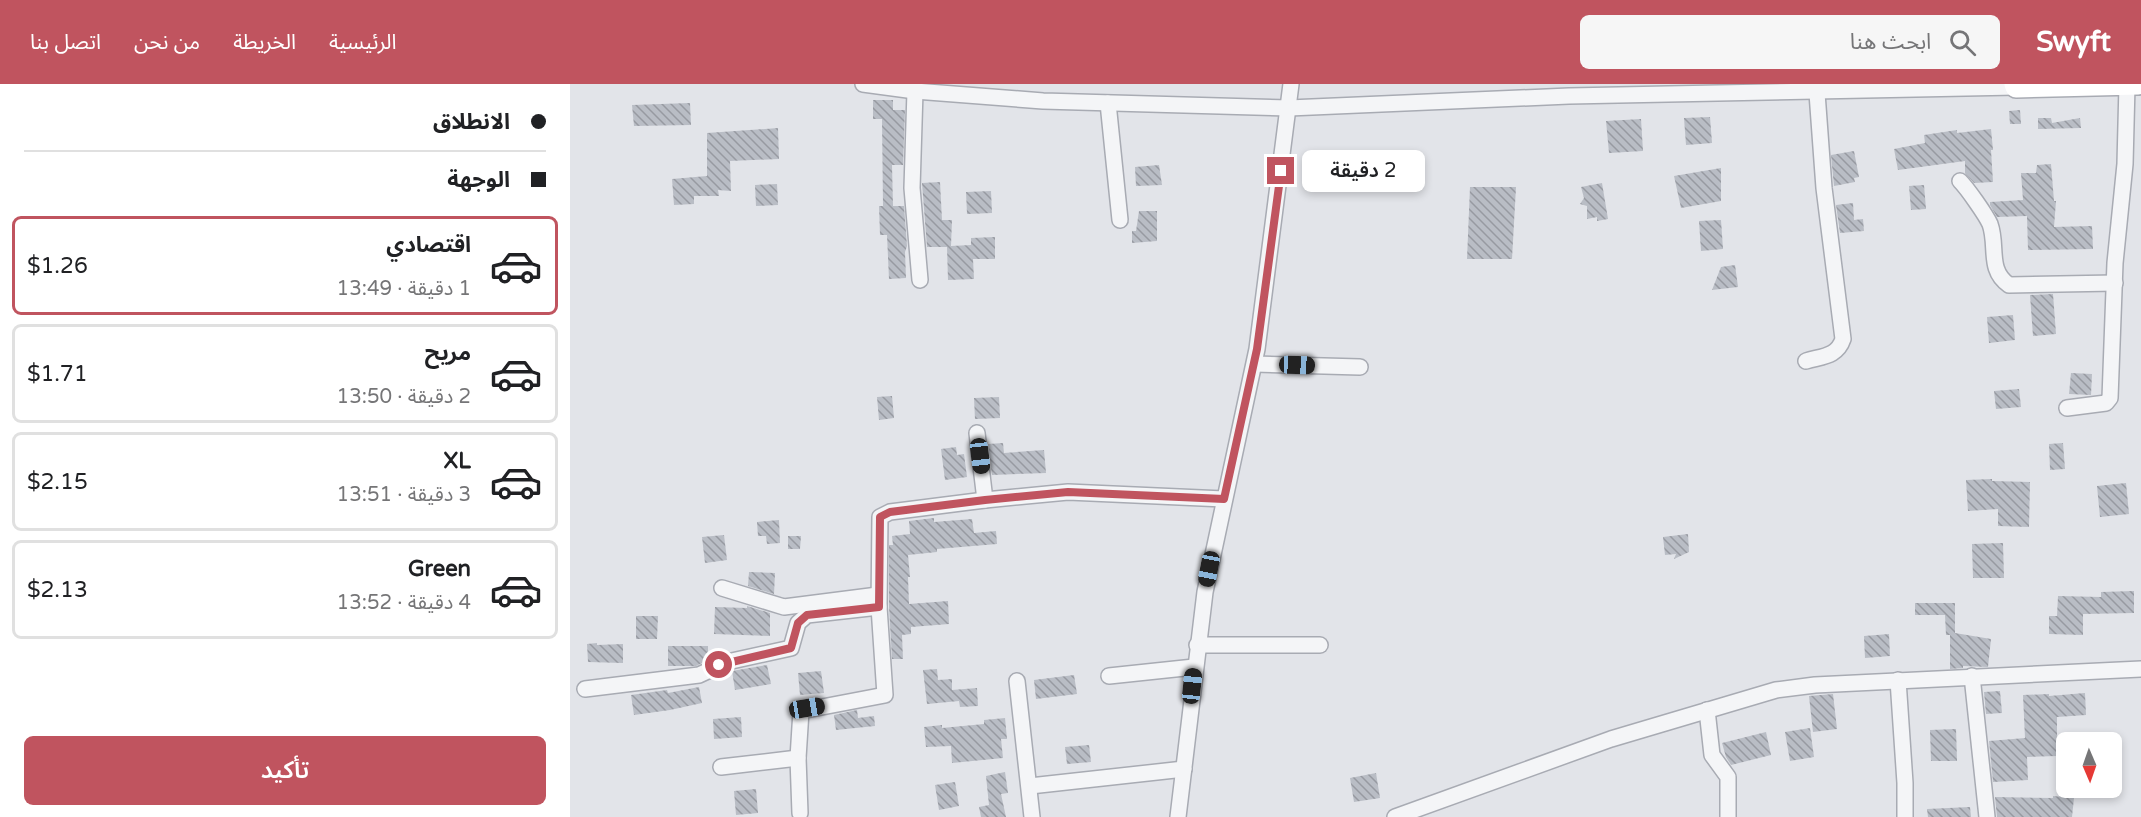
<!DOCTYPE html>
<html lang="ar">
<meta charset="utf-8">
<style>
:root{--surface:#fff;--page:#f6f6f6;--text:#202124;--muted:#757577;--line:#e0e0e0;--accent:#c0545f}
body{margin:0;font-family:"Varela Round","Noto Sans Arabic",sans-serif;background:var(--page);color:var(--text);direction:rtl;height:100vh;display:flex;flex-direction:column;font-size:22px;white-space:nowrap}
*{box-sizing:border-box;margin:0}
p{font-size:20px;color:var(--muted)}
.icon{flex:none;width:33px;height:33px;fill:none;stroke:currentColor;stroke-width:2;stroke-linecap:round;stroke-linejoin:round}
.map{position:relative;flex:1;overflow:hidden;direction:ltr}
.details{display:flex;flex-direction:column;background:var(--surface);width:570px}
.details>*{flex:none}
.hud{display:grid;align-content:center;height:132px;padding:0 24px;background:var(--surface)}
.needle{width:39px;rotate:178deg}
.fabs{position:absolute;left:1486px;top:648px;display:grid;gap:12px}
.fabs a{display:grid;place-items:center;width:66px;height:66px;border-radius:9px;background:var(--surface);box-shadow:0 3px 9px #0003;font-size:30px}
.end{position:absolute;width:27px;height:27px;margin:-14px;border:8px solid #c0545f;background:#fff;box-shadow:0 0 0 3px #fff}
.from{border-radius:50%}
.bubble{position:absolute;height:42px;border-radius:9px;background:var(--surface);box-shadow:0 3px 9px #0003;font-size:20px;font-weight:600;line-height:42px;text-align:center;direction:rtl}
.car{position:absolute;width:18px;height:36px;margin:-18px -9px;border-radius:8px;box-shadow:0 0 4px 2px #0007;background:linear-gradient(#222 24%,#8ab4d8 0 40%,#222 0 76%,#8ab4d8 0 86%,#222 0)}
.hud b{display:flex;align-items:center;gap:21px;height:57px;font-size:22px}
.hud b+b{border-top:2px solid var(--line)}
.hud i{width:15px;height:15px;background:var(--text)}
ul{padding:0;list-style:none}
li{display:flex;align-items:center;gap:18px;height:99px;margin:0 12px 9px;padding:0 12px;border:3px solid var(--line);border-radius:9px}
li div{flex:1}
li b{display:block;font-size:22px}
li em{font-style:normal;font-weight:600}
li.on{border-color:var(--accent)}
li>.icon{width:54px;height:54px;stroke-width:1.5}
.action{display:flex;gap:12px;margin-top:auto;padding:12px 24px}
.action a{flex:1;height:69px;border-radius:9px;background:var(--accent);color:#fff;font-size:24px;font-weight:600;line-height:69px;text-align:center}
header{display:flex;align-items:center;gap:36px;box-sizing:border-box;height:84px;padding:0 30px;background:var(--accent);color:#fff}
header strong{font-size:28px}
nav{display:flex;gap:33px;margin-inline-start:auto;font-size:21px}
.search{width:420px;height:54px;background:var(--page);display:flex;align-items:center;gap:15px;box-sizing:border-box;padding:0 21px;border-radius:9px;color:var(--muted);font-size:22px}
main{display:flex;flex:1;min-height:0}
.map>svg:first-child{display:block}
.building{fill:url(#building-back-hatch)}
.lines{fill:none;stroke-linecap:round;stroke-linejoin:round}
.street-casing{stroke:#a8abb3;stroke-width:18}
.secondary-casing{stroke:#a8abb3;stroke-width:24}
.street{stroke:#f4f5f7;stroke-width:15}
.secondary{stroke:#fff;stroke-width:21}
.route{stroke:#c0545f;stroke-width:8}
</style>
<header>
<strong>Swyft</strong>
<div class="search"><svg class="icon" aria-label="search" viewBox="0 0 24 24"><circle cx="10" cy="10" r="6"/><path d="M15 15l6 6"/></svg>ابحث هنا</div>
<nav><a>الرئيسية</a><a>الخريطة</a><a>من نحن</a><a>اتصل بنا</a></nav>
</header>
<main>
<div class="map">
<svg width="1571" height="733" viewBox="0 0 1571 733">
<defs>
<pattern id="building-back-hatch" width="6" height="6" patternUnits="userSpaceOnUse" patternTransform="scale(1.5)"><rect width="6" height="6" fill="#b9bdc5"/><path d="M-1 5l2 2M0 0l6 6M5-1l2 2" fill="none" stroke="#979aa1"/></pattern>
</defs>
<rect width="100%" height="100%" fill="#e2e4e9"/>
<g class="building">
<polygon points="303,16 323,16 323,26 335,26 333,81 322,81 323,122 334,122 337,162 335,168 336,194 319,195 317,151 310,151 309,122 313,122 312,35 303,35"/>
<polygon points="120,19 121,41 64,42 62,21"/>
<polygon points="1450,26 1451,40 1440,40 1439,27"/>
<polygon points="1140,33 1142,59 1116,61 1114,34"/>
<polygon points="1468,34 1481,34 1482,39 1510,34 1511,44 1468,45"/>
<polygon points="1071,35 1073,67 1039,69 1036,37"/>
<polygon points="208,44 209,75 160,77 161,107 148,106 149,112 124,112 124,120 104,121 102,95 137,92 137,49"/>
<polygon points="1421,45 1423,66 1421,66 1423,98 1404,99 1395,89 1395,77 1328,86 1324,65 1355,59 1354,51 1387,46 1387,49"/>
<polygon points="1284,67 1289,93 1284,94 1285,98 1264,102 1261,71"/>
<polygon points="1481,80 1484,117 1486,117 1484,143 1522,142 1523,165 1458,166 1457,132 1427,133 1420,121 1420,118 1453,116 1451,89 1466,89 1467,81"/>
<polygon points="589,81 592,101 566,102 565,83"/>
<polygon points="1151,84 1151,117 1111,124 1104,92"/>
<polygon points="370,98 372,136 382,136 381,162 401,161 401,154 425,153 425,175 403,175 404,195 378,196 377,163 357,163 352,99"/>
<polygon points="1032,99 1038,135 1027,137 1027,133 1017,135 1017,122 1010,120 1014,114 1011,103"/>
<polygon points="207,100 208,121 186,122 185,101"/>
<polygon points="1354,101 1356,125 1341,126 1339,102"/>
<polygon points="900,103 946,103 942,175 897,175"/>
<polygon points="421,107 422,129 397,130 396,108"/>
<polygon points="1283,119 1284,136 1293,135 1294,147 1270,149 1266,121"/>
<polygon points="569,127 587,127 587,157 562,159 562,147 566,147"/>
<polygon points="1151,136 1153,165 1131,167 1129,137"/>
<polygon points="1165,181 1168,203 1142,206 1151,183"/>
<polygon points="1483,210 1486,250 1463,252 1460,211"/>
<polygon points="1443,231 1445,256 1419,259 1417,233"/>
<polygon points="1501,289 1522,290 1521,311 1499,310"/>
<polygon points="1449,305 1451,323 1426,325 1424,307"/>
<polygon points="322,312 324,334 309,336 307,313"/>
<polygon points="429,313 430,334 405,335 404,314"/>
<polygon points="433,359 434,369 474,366 476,389 422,391 418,360"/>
<polygon points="1493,359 1495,385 1480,386 1479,360"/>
<polygon points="386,363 387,371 394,370 397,393 375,396 371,365"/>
<polygon points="1422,395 1422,397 1460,398 1459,443 1428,442 1428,425 1398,427 1396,396"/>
<polygon points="1556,399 1559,430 1530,433 1527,402"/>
<polygon points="364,434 364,438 402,435 404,449 426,447 427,460 367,465 367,468 338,471 340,493 338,493 339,520 378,517 379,540 341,543 341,550 332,551 333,575 322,575 319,523 319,461 323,461 322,452 340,450 339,437"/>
<polygon points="209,436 210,459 197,460 196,452 188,452 187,438"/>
<polygon points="1118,450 1119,468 1104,475 1106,470 1095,471 1093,453"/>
<polygon points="154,451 157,476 135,479 132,453"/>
<polygon points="218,452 231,452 230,465 218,465"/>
<polygon points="1433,459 1434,494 1403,494 1402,460"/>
<polygon points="179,488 205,489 204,510 178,502"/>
<polygon points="1564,507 1564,529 1513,530 1513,551 1479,550 1479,532 1487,532 1488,512 1531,513 1531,508"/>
<polygon points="1345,519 1385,519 1385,549 1421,555 1418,583 1393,582 1393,584 1380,585 1380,551 1376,551 1375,531 1345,531"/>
<polygon points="177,522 200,529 200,552 144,550 145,523 177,524"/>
<polygon points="66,532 88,532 87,555 66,555"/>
<polygon points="1319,550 1320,572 1295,574 1294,552"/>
<polygon points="27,559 27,561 53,560 53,579 18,578 17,560"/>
<polygon points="98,562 138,562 138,576 126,582 98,582"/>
<polygon points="197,581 201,600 165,606 162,587"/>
<polygon points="367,585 368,596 382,595 382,606 407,604 408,622 390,623 389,617 357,620 353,586"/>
<polygon points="251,587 254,609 230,611 228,589"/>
<polygon points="504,591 507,610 466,615 464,596"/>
<polygon points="129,603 132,619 100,626 64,631 61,611 97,606 98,609"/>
<polygon points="1430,607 1432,629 1416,630 1414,608"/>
<polygon points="1515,609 1516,631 1487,633 1487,672 1457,673 1458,696 1423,698 1419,657 1455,654 1453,611 1479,610 1479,612"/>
<polygon points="1263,610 1267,645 1243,648 1239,612"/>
<polygon points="287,626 288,634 304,632 305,642 266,646 264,631"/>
<polygon points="171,633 172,653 144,655 143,635"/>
<polygon points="435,634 437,655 431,655 433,674 382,679 381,662 356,663 354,643 372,641 372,644 414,640 414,636"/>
<polygon points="1240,644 1244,673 1220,677 1215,648"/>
<polygon points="1386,645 1387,677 1361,677 1360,646"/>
<polygon points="1196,648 1201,671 1161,681 1156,673 1152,659"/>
<polygon points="519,661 521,678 497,680 495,663"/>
<polygon points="435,688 438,709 431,710 436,733 411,733 409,723 419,721 416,692"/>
<polygon points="806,689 810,714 784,718 780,694"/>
<polygon points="385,698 389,722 369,726 365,701"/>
<polygon points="186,705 188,729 166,731 164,707"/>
<polygon points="1483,712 1504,714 1502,733 1427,733 1425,713 1483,714"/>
<polygon points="1400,723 1401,733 1358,733 1357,725"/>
</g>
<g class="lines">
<defs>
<g id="street">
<polyline points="293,0 345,7 473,17 719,24 999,12 1446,3"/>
<polyline points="345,7 342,104 350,196"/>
<polyline points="538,19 550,136"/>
<path d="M 1390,97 C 1397,104 1416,131 1420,140 C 1428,162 1417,186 1439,201 L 1545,199"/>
<path d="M 1236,277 C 1252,272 1267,273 1273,255 L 1254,104 L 1247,9"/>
<polyline points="685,280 790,283"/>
<polyline points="1497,324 1536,319 1540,314 1545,179 1555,80 1557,1"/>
<polyline points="407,349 415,416"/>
<polyline points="152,504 214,523 308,511"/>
<polyline points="627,561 750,561"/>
<polyline points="539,592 624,583"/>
<polyline points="1402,592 1417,733"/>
<polyline points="1328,596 1335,699 1335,733"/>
<polyline points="447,597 462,733"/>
<polyline points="15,605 129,591 157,578 221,564 228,539 237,531 309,523 310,433 320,428 415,416 498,408 654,415"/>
<polyline points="1137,626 1142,671 1158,693 1158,733"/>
<polyline points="151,683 228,674"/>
<polyline points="460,702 614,685"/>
<polyline points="230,729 228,674 231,627 315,611 309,523"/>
<polyline points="608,733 635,508 687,265 721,0"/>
<polyline points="825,733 1041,655 1206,606 1245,601 1571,585"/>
</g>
<polyline id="secondary" points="1445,0 1446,3 1568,0"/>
</defs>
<use href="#street" class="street-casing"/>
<use href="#secondary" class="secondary-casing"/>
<use href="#street" class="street"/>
<use href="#secondary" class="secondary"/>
</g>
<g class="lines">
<polyline class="route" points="149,581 221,564 228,539 237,531 309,523 310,433 320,428 415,416 498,408 654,415 687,265 711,87"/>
</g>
</svg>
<div class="fabs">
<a><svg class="needle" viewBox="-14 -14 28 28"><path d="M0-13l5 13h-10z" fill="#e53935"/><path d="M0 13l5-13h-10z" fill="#757577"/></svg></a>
</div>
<i class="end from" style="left:149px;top:581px"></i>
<i class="end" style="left:711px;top:87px"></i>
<div class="bubble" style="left:732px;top:66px;width:123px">2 دقيقة</div>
<i class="car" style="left:727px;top:281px;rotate:92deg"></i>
<i class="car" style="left:410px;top:372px;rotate:173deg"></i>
<i class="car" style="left:639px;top:485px;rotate:191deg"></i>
<i class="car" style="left:622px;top:602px;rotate:6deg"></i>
<i class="car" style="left:237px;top:624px;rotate:81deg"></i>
</div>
<section class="details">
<div class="hud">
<b><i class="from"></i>الانطلاق</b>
<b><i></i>الوجهة</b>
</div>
<ul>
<li class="on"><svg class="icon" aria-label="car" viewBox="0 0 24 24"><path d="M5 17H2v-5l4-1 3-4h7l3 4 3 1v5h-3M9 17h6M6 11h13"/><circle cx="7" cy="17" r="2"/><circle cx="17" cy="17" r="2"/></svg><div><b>اقتصادي</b><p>1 دقيقة · 13:49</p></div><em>$1.26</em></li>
<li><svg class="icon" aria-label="car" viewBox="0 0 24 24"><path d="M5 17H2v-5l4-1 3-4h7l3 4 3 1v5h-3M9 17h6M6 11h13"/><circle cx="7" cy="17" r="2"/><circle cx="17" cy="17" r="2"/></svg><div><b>مريح</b><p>2 دقيقة · 13:50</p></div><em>$1.71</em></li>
<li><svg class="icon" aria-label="car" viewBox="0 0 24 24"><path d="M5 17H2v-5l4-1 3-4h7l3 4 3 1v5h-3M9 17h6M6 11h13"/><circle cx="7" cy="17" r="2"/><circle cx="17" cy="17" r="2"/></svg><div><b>XL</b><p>3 دقيقة · 13:51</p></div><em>$2.15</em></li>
<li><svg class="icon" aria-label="car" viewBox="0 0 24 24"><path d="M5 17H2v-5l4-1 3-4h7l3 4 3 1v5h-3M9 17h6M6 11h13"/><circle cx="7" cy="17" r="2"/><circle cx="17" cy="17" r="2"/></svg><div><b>Green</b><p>4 دقيقة · 13:52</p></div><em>$2.13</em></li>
</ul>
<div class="action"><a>تأكيد</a></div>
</section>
</main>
